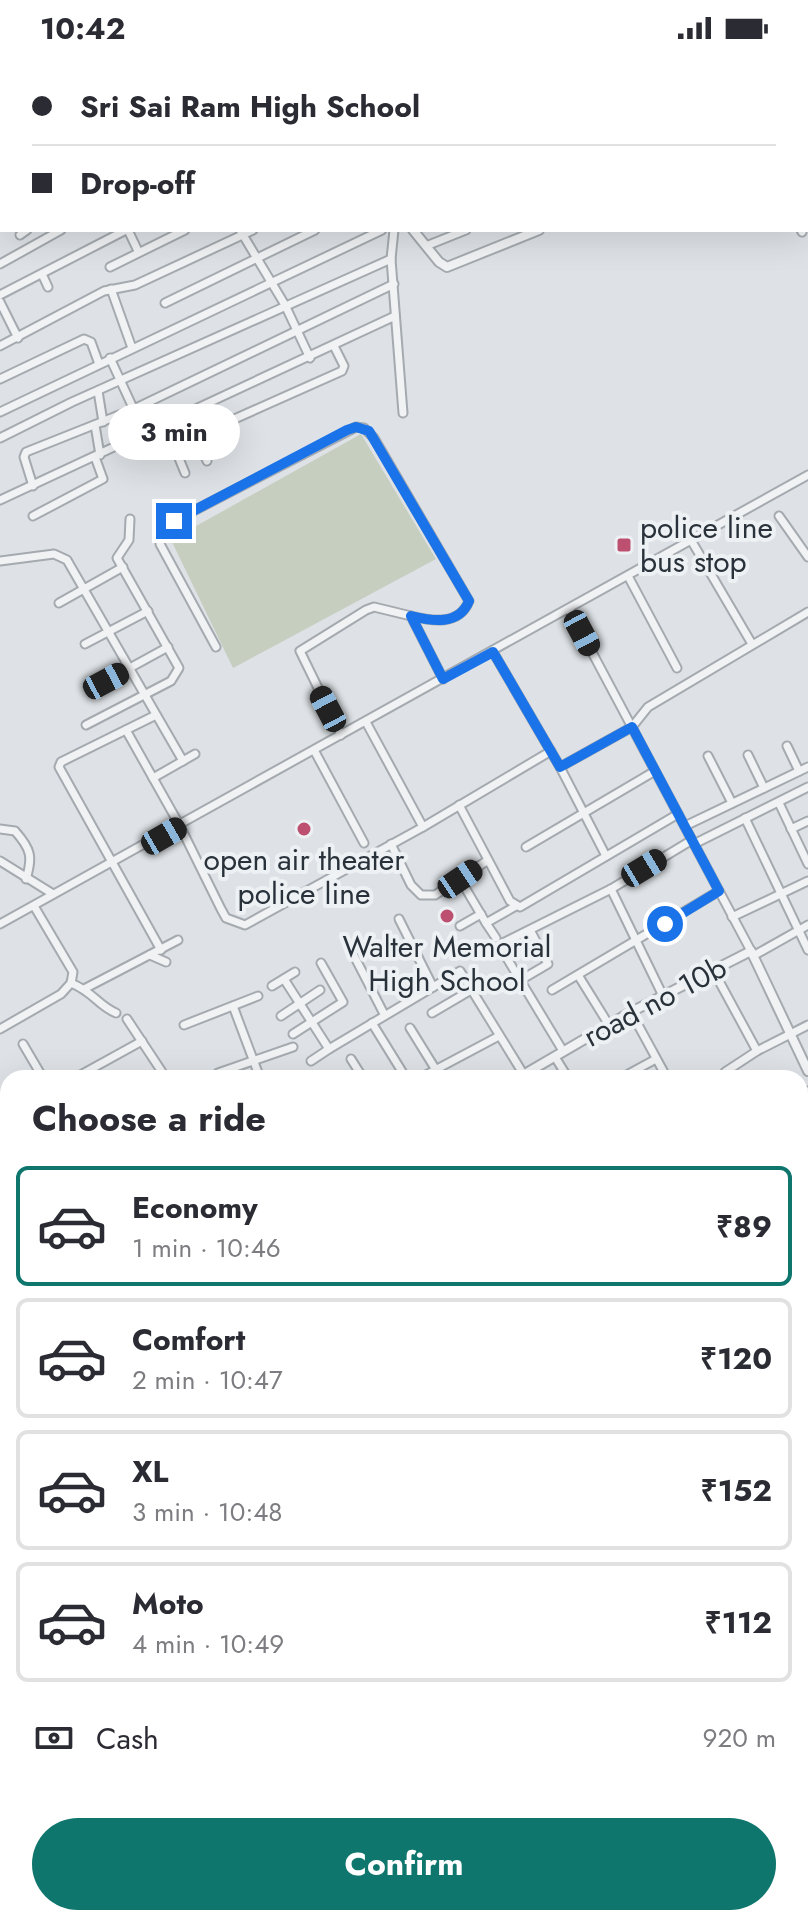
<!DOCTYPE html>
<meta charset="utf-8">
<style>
:root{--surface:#fff;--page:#f7f7f7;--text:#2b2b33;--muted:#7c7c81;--line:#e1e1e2;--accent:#0f766e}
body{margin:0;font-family:Jost,sans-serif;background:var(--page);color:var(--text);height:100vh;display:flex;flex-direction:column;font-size:30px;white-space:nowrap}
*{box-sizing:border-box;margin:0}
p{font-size:26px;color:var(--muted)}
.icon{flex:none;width:44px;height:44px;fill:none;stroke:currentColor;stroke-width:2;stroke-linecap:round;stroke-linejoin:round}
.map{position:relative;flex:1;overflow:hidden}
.side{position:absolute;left:0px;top:1014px;width:808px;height:856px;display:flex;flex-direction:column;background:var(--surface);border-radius:24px 24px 0 0;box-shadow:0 8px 32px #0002}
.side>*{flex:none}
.hud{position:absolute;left:0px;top:0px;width:808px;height:176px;box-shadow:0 8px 32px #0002;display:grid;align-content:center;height:176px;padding:0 32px;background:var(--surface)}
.end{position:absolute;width:36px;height:36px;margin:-18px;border:10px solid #1a73e8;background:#fff;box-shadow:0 0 0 4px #fff}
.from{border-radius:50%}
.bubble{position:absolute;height:56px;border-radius:28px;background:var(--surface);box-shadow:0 8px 32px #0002;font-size:26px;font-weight:700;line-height:56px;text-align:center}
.car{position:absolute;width:24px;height:48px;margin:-24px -12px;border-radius:10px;box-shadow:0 0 6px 2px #0007;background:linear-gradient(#222 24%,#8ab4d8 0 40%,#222 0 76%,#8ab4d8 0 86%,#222 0)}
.hud b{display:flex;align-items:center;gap:28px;height:76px;font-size:30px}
.hud b+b{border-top:2px solid var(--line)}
.hud i{width:20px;height:20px;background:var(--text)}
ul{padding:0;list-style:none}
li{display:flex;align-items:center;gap:24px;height:120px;margin:0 16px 12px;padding:0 16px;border:4px solid var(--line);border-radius:12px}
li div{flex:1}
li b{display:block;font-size:30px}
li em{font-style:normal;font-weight:700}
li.selected{border-color:var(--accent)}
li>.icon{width:72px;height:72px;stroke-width:1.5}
h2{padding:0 32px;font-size:36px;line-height:96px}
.pay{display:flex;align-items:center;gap:20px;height:88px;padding:0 32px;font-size:30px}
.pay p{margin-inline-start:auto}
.action{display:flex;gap:16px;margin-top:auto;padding:16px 32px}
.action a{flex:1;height:92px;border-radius:48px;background:var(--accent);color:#fff;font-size:32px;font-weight:700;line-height:92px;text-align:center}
.status{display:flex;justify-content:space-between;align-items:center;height:56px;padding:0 40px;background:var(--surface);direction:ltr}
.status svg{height:22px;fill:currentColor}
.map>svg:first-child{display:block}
.built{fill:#ccd1d6}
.green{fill:#c6cec0}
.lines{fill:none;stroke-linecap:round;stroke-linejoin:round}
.minor-casing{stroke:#a4aaaf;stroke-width:11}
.tertiary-casing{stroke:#a4aaaf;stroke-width:12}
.minor{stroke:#f0f2f4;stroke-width:7}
.tertiary{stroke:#f0f2f4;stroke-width:8}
.secondary{stroke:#fff;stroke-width:9}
.route{stroke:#1a73e8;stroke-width:10}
.poi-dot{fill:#bd5070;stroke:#edf1f4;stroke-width:3}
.labels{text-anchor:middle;stroke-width:8;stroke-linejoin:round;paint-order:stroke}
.poi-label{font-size:30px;fill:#29323a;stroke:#edf1f4}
.street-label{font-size:30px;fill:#29323a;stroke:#edf1f4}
</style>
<div class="status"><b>10:42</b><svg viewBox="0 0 49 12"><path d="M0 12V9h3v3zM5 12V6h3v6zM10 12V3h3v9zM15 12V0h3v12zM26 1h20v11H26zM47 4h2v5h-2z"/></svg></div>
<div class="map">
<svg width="808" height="1870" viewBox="0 0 808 1870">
<rect width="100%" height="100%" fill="#dee2e6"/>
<polygon class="built" points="0,0 192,0 2,2 0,105"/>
<polygon class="green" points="361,378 436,503 233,612 171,484"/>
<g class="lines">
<defs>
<g id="minor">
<polyline points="391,0 391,2"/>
<polyline points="488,0 490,2"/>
<polyline points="703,0 704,2"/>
<polyline points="323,2 325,0"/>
<polyline points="618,2 621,0"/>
<polyline points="674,2 677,0"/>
<polyline points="726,2 729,0"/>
<polyline points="806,2 808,1"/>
<polyline points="806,39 808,38"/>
<polyline points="806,83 808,88"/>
<polyline points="0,161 2,159"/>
<polyline points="128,174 138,195"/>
<polyline points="240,174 285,249 310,302"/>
<polyline points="394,174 391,203 403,357"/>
<polyline points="801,174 802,176"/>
<polyline points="20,179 27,174"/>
<polyline points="426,190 466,174"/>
<polyline points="0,208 61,174"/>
<polyline points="110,211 185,174"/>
<polyline points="42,218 48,231"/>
<polyline points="111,233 132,292"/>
<polyline points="0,239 126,174"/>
<polyline points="0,246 18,282"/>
<polyline points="165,247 315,174"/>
<polyline points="0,290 104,235 135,229 253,174"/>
<polyline points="110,302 145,378"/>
<polyline points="0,323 84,283 91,286 99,308"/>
<polyline points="98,335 103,366"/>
<polyline points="0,356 382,174"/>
<polyline points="95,369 100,399"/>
<polyline points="196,380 207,405"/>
<polyline points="0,382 72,346 391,203"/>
<polyline points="174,390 185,417"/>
<polyline points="165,394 342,315 344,310 334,290"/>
<polyline points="33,430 24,401 26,396 134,353 394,228"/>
<polyline points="0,444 395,260"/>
<polyline points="33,460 103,423 95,401"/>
<polyline points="779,460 808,501"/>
<polyline points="691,484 752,588"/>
<polyline points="0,505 54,498 67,504 183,705"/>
<polyline points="628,520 677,612"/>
<polyline points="59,547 123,511"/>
<polyline points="569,553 751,895"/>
<polyline points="85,588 148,555"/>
<path d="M 216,591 L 160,488 L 162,476 L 174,465 L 356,371 L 364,372 L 374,382 L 469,545 C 459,570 432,565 411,560"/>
<polyline points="493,596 560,711 606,800"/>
<polyline points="106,625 168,591"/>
<polyline points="156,659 61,706 59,711 161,894"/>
<polyline points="86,669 171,625 179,612 117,502 129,484 130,463"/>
<polyline points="126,674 180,770 221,853 226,862 245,869 423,771 366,666"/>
<polyline points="341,679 300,595 366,554 374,551 411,560 443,623"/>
<polyline points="787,690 799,715"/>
<polyline points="314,694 364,787"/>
<polyline points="748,699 764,732"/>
<polyline points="708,700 732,747"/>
<polyline points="560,711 632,671 648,651 808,556"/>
<polyline points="153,722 195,698"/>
<polyline points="779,747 808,808"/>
<polyline points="459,749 510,845 520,851 678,758"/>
<polyline points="745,762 808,894"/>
<polyline points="685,770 808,711"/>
<polyline points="423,771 551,695"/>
<path d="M 0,773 L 15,775 C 31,793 33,801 26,823"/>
<polyline points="791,773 808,765"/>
<polyline points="391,788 411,829 421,839 435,839 460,823 486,867 516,850"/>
<polyline points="694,788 808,731"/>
<polyline points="526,791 655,715"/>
<polyline points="0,805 53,838"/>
<polyline points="460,823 488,804"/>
<polyline points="611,833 664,942"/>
<path d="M 34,850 L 73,916 L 71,927 C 95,937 97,949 116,957"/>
<polyline points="732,861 808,825"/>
<polyline points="399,863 433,931"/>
<polyline points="486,867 496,882"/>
<polyline points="0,868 808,419"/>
<polyline points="460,870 481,858"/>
<polyline points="348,888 384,958"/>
<polyline points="150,899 166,906"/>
<polyline points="753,900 808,869"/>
<polyline points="713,914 757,995"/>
<polyline points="578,919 609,969"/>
<polyline points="284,923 329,993 460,915 524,1019"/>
<polyline points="519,925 548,908 530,874"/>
<polyline points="272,930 295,916"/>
<polyline points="84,933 178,884"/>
<polyline points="552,934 719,835"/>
<polyline points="233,950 260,1022"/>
<polyline points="631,956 667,1022"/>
<polyline points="432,957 471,934"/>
<polyline points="281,960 320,934"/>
<polyline points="127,963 166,1022"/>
<polyline points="372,967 406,1022"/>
<polyline points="184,969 258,940"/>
<polyline points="410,972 436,1014"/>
<polyline points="0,973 61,938 71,927"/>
<polyline points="293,978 343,946 321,907"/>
<polyline points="23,988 43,1022"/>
<polyline points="563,995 499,889 611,833 692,784"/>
<polyline points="555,1001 568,1022"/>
<polyline points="351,1003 363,1022"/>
<polyline points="311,1005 329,993"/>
<polyline points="725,1016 757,995 808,969"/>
<polyline points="218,1017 293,991"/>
<polyline points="318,1020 319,1022"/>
<polyline points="75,1022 142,985"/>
<polyline points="420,1022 499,980"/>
<polyline points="621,1022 656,1003"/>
<polyline points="800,1042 808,1035"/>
<polyline points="800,1081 808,1074"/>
<polyline points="800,1138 808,1132"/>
<polyline points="800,1162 808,1158"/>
<polyline points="0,1179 8,1175"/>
<polyline points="800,1202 808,1196"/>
<polyline points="0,1221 8,1213"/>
<polyline points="800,1584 808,1583"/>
<polyline points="800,1771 808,1770"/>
<polyline points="0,1794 8,1792"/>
<polyline points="50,1862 51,1870"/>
<polyline points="634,1862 645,1870"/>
<polyline points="163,1870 164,1862"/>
<polyline points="325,1870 345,1862"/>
<polyline points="399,1870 405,1862"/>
</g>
<g id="tertiary">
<polyline points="280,0 281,2"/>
<polyline points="806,103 808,102"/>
<polyline points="413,174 439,206 447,211 539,174"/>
<polyline points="518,1022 631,956 751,895 808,1015"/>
<polyline points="0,1309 8,1303"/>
</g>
</defs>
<use href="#minor" class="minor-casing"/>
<use href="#tertiary" class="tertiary-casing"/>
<use href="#minor" class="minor"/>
<use href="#tertiary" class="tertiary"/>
<g class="secondary">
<polyline points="800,1226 808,1225"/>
<polyline points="800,1240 808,1239"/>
<polyline points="808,1429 808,1523"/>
<polyline points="0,1477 8,1472"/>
<polyline points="0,1489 8,1485"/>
</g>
</g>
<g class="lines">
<path class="route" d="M 174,465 L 347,374 L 356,371 L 369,375 L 469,545 C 459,570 432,565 411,560 L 443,623 L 493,596 L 560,711 L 632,671 L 719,835 L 665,868"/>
</g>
<g class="poi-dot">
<rect x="616" y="481" width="16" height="16" rx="4"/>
<circle cx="304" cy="773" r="8"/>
<circle cx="447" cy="860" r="8"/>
</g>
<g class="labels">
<g class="poi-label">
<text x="640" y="482" text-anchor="start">police line<tspan x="640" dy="34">bus stop</tspan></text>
<text x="304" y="814">open air theater<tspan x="304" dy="34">police line</tspan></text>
<text x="447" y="901">Walter Memorial<tspan x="447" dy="34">High School</tspan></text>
</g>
<g class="street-label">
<text transform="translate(655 946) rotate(-28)" y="10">road no 10b</text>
</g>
</g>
</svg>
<i class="end from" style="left:665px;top:868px"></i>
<i class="end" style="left:174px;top:465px"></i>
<div class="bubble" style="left:108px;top:348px;width:132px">3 min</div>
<i class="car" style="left:582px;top:577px;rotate:152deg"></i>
<i class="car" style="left:106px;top:625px;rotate:62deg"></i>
<i class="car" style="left:328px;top:653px;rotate:332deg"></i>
<i class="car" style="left:164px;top:780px;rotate:60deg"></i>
<i class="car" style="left:644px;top:812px;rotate:59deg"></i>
<i class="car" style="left:460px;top:823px;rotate:56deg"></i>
<div class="hud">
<b><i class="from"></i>Sri Sai Ram High School</b>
<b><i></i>Drop-off</b>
</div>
<section class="side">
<h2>Choose a ride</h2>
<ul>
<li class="selected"><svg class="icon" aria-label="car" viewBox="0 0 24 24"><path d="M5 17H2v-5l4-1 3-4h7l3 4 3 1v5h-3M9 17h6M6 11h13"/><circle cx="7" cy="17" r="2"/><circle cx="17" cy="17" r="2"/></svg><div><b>Economy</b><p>1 min · 10:46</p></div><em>₹89</em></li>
<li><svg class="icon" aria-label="car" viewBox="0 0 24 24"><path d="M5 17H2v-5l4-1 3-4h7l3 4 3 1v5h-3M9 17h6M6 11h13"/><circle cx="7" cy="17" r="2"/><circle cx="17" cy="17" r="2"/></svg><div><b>Comfort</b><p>2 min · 10:47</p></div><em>₹120</em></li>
<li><svg class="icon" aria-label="car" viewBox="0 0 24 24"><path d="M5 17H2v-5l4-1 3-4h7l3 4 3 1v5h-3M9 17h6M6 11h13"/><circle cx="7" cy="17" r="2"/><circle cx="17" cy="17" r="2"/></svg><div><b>XL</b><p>3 min · 10:48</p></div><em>₹152</em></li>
<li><svg class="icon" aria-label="car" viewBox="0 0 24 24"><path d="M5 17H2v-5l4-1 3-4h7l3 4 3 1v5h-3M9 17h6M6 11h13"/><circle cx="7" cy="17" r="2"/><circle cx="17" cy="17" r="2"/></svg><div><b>Moto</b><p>4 min · 10:49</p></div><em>₹112</em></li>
</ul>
<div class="pay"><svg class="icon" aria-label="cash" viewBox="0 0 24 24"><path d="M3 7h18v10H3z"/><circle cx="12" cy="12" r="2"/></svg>Cash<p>920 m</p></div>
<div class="action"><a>Confirm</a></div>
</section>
</div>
